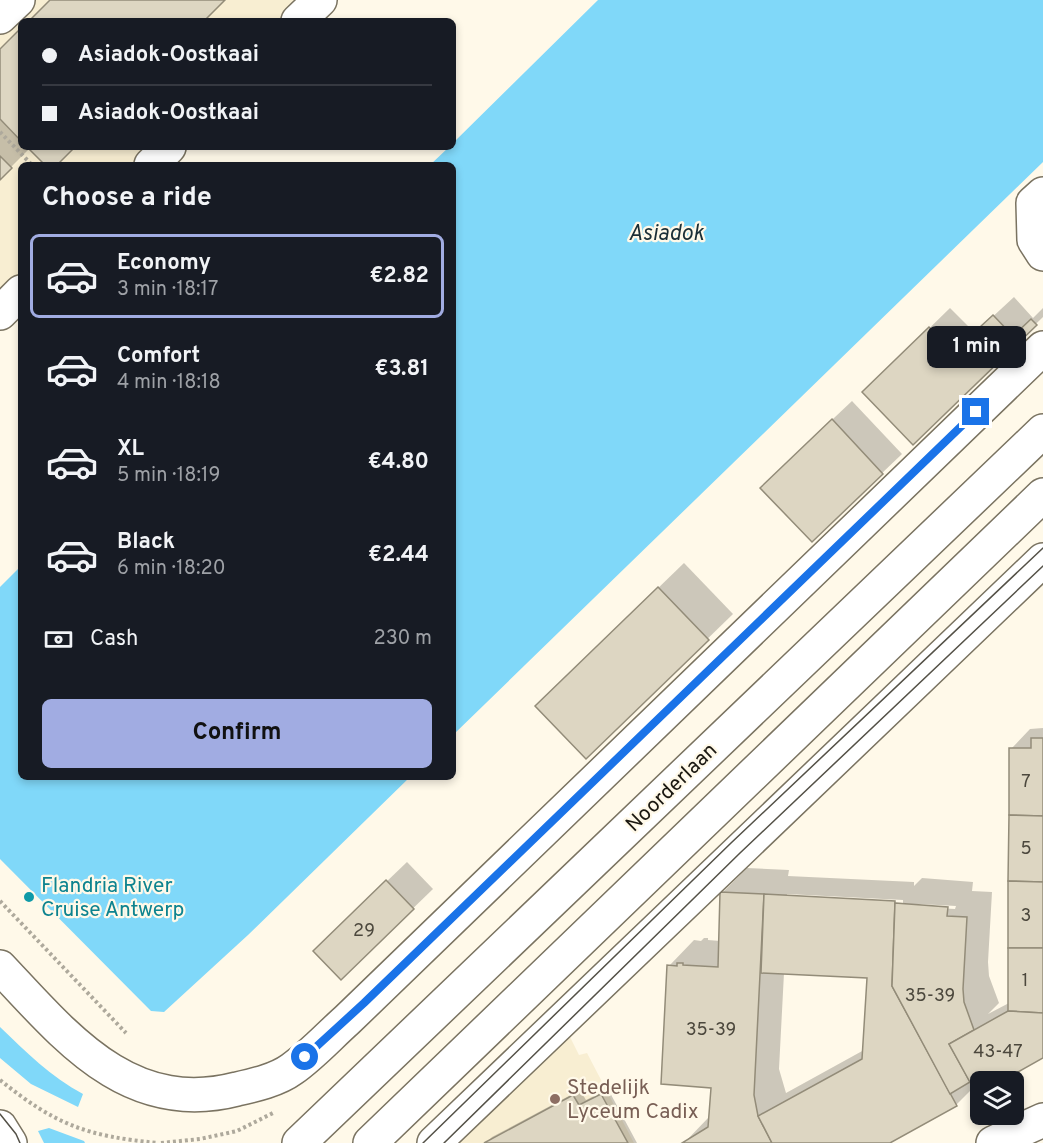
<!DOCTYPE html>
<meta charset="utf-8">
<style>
:root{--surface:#171b24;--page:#242831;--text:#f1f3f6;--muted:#9ea1a6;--line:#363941;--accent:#a1ace2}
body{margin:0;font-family:Overpass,sans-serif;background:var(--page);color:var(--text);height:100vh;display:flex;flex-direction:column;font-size:22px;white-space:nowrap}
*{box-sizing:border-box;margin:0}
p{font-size:20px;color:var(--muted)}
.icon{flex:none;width:33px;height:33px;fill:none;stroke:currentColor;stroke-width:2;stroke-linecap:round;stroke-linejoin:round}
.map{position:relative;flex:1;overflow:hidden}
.drawer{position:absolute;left:18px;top:162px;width:438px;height:618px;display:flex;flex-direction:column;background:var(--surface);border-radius:9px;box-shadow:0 3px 9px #0003}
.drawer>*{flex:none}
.banner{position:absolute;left:18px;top:18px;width:438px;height:132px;border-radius:9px;box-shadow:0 3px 9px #0003;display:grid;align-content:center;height:132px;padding:0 24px;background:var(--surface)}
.controls{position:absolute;left:970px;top:1071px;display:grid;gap:12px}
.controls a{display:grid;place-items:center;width:54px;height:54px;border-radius:9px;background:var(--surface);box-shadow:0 3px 9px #0003;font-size:30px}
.end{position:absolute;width:27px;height:27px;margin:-14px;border:8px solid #1a73e8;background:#fff;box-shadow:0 0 0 3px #fff}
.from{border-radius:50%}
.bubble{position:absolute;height:42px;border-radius:9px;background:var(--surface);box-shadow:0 3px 9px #0003;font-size:20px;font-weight:700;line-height:42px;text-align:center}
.banner b{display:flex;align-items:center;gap:21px;height:57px;font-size:22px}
.banner b+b{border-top:2px solid var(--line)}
.banner i{width:15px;height:15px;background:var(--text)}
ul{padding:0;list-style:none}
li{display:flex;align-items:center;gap:18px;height:84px;margin:0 12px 9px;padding:0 12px;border:3px solid transparent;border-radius:9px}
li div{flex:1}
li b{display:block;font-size:22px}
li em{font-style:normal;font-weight:700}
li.on{border-color:var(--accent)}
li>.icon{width:54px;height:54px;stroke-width:1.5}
h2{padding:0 24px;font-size:27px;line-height:72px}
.pay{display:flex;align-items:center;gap:15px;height:66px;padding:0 24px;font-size:22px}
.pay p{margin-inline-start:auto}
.action{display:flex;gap:12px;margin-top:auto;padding:12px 24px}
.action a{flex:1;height:69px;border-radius:9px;background:var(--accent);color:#111;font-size:24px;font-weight:700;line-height:69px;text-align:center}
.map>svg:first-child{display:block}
.built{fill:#f8eed2}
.water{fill:#80d8f9}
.shadow{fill:#0003;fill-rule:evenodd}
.building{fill:#ddd6c2;stroke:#938c79;stroke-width:1.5}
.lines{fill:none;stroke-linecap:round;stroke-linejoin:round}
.minor-casing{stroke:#7a7361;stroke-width:36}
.major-casing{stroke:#7a7361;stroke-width:36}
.path{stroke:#aea99c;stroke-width:4;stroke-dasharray:3 3;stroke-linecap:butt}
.minor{stroke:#fff;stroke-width:33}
.major{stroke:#fff;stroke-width:33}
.tram{stroke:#545147;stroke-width:1.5}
.route{stroke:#1a73e8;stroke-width:8}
.culture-dot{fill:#0f9aa8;stroke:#fff9e9;stroke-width:2}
.education-dot{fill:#8d6e63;stroke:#fff9e9;stroke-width:2}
.labels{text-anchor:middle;stroke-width:4.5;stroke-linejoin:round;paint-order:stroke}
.number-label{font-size:18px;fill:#4c483d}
.street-label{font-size:21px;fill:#1b1811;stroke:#fff9e9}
.culture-label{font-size:21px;fill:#0d838f;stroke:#fff9e9;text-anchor:start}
.education-label{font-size:21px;fill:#785e54;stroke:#fff9e9;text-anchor:start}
.water-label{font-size:22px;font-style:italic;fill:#1a2e36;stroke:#fff9e9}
</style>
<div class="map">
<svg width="1043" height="1143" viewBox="0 0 1043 1143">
<rect width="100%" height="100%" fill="#fff9e9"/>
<g class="built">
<polygon points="0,0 300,0 278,21 21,21 21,147 149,147 131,165 21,165 21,272 0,293"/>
<polygon points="567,1031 579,1055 587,1053 634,1143 458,1143"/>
</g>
<g class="water">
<polygon points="598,0 1043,0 1043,162 453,735 453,165 430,165 449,147 453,147 453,143"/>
<polygon points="21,566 21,777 410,777 248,935 164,1012 151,1011 0,859 0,587"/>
<path d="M 0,1027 C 25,1051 51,1077 83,1094 L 78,1107 L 31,1084 L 0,1058 Z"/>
<polygon points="49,1128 84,1141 85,1143 44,1143 38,1131"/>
</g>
<g class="shadow">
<polygon points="21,30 21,147 73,147 55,165 47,165 30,148 0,178 0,51"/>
<polygon points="1014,297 1033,318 1043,308 1043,317 913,443 864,392 950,308 975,333"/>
<polygon points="852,401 902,454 812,540 781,468"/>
<polygon points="684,563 733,614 586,757 562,681"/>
<path d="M 1043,728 L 1043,1056 L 981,1082 L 981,1091 L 974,1087 L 956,1105 L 887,1143 L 684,1143 L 709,1117 L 712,1087 L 669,966 L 694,940 L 701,941 L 704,938 L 708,938 L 708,940 L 720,941 L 722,893 L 747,868 L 789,870 L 788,876 L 914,882 L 914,886 L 922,878 L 973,882 L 972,891 L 992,892 L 988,962 L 989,976 L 999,1003 L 988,1014 L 1009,1003 L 1011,749 L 1030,729 ZM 787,894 L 903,900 L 903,903 L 787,897 ZM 919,904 L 956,906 L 955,909 L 919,907 ZM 784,973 L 868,977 L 864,1050 L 786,1093 L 779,1069 Z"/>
<polygon points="407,862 433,889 341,978 334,932"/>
<polygon points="608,1089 637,1143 486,1143 492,1137 580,1090 586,1100"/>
</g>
<g class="building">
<polygon points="50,0 225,0 204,21 29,21"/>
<polygon points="21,28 21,141 0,119 0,49"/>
<polygon points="27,147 75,147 57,165 45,165"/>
<polygon points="0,156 12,168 0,180"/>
<polygon points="993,315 1013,336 1031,319 1037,325 913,445 862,392 929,327 954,351"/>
<polygon points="832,419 883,474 812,542 760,488"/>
<polygon points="658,587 709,640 586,759 535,706"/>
<polygon points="1031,738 1043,738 1043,816 1009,815 1009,748 1031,748"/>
<polygon points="1009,815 1043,816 1043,882 1008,881"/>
<polygon points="386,880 414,909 341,980 313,951"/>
<polygon points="1008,881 1043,882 1043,948 1008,948"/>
<polygon points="720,892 764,894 754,1095 758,1116 772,1143 682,1143 708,1127 711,1088 661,1084 667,965 677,966 677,963 683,963 683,965 718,967"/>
<polygon points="764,894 895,901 892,986 957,1106 890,1143 772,1143 758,1116 862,1059 867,978 761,973"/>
<polygon points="895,903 948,907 947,916 967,917 963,989 964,1002 974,1030 949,1044 970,1082 950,1094 892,986"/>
<polygon points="1008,948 1043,948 1043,1013 1008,1011"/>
<polygon points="1008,1011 1043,1013 1043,1058 1000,1082 981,1082 981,1092 977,1095 949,1044"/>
<polygon points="601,1094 628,1143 484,1143 573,1095 579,1105"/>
</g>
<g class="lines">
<defs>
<g id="minor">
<polyline points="0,17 18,0"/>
<polyline points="298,21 320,0"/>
<polyline points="151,165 169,147"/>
<polyline points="1043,194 1033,203 1034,240 1043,254"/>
<polyline points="0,313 21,292"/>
<path d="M 0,967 C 66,1037 129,1117 237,1089 C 255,1085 277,1080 292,1069 C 312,1055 329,1036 347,1020 L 1043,348"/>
<polyline points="0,1127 10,1143"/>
<polyline points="434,1143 1043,560"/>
<polyline points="993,1143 1043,1120"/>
</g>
<g id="major">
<polyline points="299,1143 1043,431"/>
<polyline points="370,1143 1043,495"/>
</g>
</defs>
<use href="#minor" class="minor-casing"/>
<use href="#major" class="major-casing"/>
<g class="path">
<polyline points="0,132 32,165"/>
<polyline points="0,901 126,1033"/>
<path d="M 0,1080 C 56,1125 86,1136 158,1143"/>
<polyline points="161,1143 200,1139 237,1131 273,1113"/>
</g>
<use href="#minor" class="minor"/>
<use href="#major" class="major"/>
<g class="tram">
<polyline points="0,1114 16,1134 20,1143"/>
<polyline points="423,1143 731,843 1043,548"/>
<polyline points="444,1143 740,853 1043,566"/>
</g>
</g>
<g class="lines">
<polyline class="route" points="305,1057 364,1003 976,412"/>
</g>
<circle class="culture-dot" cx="29" cy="897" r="6"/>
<circle class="education-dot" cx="555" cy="1099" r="6"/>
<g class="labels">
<g class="number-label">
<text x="1026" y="787">7</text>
<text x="1026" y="854">5</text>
<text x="1026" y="921">3</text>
<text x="364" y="936">29</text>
<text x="1025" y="986">1</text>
<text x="930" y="1001">35-39</text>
<text x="711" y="1035">35-39</text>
<text x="998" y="1057">43-47</text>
</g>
<g class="street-label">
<text transform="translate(671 787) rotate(-44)" y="7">Noorderlaan</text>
</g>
<g class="culture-label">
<text x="41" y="892">Flandria River<tspan x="41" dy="24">Cruise Antwerp</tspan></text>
</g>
<g class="education-label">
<text x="567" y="1094">Stedelijk<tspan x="567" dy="24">Lyceum Cadix</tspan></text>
</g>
<g class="water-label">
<text x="666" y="240">Asiadok</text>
</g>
</g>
</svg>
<div class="controls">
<a><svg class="icon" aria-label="layers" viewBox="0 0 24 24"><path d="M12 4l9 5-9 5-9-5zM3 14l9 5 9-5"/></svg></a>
</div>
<i class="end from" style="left:305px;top:1057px"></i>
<i class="end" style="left:976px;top:412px"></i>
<div class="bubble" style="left:927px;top:326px;width:99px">1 min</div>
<div class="banner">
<b><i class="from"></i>Asiadok-Oostkaai</b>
<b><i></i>Asiadok-Oostkaai</b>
</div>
<section class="drawer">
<h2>Choose a ride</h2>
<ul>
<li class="on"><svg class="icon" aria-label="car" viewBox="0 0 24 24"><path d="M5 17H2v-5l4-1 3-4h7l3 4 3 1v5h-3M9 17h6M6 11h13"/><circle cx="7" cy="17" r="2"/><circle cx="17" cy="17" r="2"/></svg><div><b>Economy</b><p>3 min · 18:17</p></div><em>€2.82</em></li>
<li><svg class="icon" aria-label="car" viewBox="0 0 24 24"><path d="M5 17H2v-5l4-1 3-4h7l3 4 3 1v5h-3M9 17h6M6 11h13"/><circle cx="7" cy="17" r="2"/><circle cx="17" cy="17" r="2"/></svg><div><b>Comfort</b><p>4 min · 18:18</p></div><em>€3.81</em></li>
<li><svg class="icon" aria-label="car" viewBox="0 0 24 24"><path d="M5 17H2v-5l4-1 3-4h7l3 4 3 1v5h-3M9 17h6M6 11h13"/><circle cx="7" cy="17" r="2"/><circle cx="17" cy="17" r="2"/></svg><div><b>XL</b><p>5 min · 18:19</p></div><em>€4.80</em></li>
<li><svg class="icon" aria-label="car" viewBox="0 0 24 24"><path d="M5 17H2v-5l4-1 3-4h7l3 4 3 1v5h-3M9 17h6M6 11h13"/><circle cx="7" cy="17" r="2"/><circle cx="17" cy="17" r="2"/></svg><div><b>Black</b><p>6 min · 18:20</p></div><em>€2.44</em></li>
</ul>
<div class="pay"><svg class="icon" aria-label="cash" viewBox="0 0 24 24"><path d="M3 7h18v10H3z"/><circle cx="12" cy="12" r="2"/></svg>Cash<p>230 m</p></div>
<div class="action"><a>Confirm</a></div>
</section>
</div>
